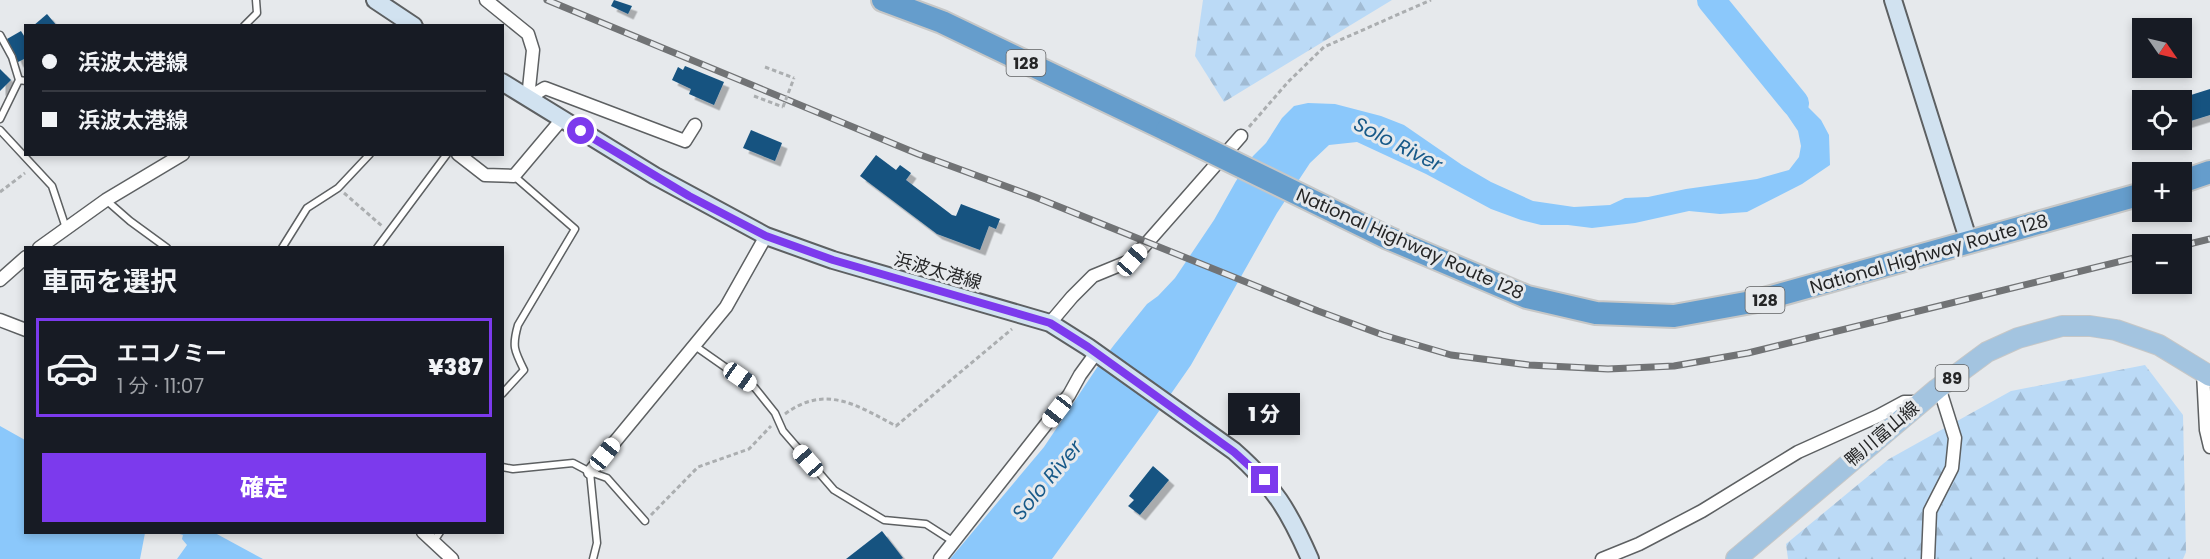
<!DOCTYPE html>
<html lang="ja">
<meta charset="utf-8">
<style>
:root{--surface:#171b24;--page:#242831;--text:#f1f3f6;--muted:#9ea1a6;--line:#363941;--accent:#7c3aed}
body{margin:0;font-family:Poppins,"Noto Sans JP",sans-serif;background:var(--page);color:var(--text);height:100vh;display:flex;flex-direction:column;font-size:22px;white-space:nowrap}
*{box-sizing:border-box;margin:0}
p{font-size:20px;color:var(--muted)}
.icon{flex:none;width:33px;height:33px;fill:none;stroke:currentColor;stroke-width:2;stroke-linecap:round;stroke-linejoin:round}
.map{position:relative;flex:1;overflow:hidden}
.sheet{position:absolute;left:24px;top:246px;width:480px;height:288px;display:flex;flex-direction:column;background:var(--surface);border-radius:0px;box-shadow:0 3px 9px #0003}
.sheet>*{flex:none}
.hud{position:absolute;left:24px;top:24px;width:480px;height:132px;border-radius:0px;box-shadow:0 3px 9px #0003;display:grid;align-content:center;height:132px;padding:0 18px;background:var(--surface)}
.needle{width:39px;rotate:124deg}
.fabs{position:absolute;left:2132px;top:18px;display:grid;gap:12px}
.fabs a{display:grid;place-items:center;width:60px;height:60px;border-radius:0px;background:var(--surface);box-shadow:0 3px 9px #0003;font-size:30px}
.end{position:absolute;width:27px;height:27px;margin:-14px;border:8px solid #7c3aed;background:#fff;box-shadow:0 0 0 3px #fff}
.from{border-radius:50%}
.bubble{position:absolute;height:42px;border-radius:0px;background:var(--surface);box-shadow:0 3px 9px #0003;font-size:20px;font-weight:800;line-height:42px;text-align:center}
.car{position:absolute;width:18px;height:36px;margin:-18px -9px;border-radius:8px;box-shadow:0 0 4px 2px #0007;background:linear-gradient(#fff 24%,#345 0 40%,#fff 0 76%,#345 0 86%,#fff 0)}
.hud b{display:flex;align-items:center;gap:21px;height:57px;font-size:22px}
.hud b+b{border-top:2px solid var(--line)}
.hud i{width:15px;height:15px;background:var(--text)}
ul{padding:0;list-style:none}
li{display:flex;align-items:center;gap:18px;height:99px;margin:0 12px 9px;padding:0 6px;border:3px solid transparent;border-radius:0px}
li div{flex:1}
li b{display:block;font-size:22px}
li em{font-style:normal;font-weight:800}
li.on{border-color:var(--accent)}
li>.icon{width:54px;height:54px;stroke-width:1.5}
h2{padding:0 18px;font-size:27px;line-height:72px}
.action{display:flex;gap:12px;margin-top:auto;padding:12px 18px}
.action a{flex:1;height:69px;border-radius:0px;background:var(--accent);color:#fff;font-size:24px;font-weight:800;line-height:69px;text-align:center}
.map>svg:first-child{display:block}
.forest{fill:url(#forest-firs)}
.water{fill:#8bc8fb}
.lines{fill:none;stroke-linecap:round;stroke-linejoin:round}
.river{stroke:#8bc8fb;stroke-width:28}
.building{fill:#155380;filter:url(#shadow)}
.lane-casing{stroke:#5d6062;stroke-width:9}
.street-casing{stroke:#5d6062;stroke-width:15}
.secondary-casing{stroke:#5d6062;stroke-width:20}
.primary-casing{stroke:#c6c7c7;stroke-width:22}
.highway-casing{stroke:#c6c7c7;stroke-width:26}
.path{stroke:#abaeb0;stroke-width:3;stroke-dasharray:4.5 3;stroke-linecap:butt}
.lane{stroke:#fff;stroke-width:6}
.street{stroke:#fff;stroke-width:12}
.secondary{stroke:#d1e2f0;stroke-width:16}
.primary{stroke:#a3c4e0;stroke-width:20}
.highway{stroke:#659dcc;stroke-width:22}
.rail-casing{stroke:#717375;stroke-width:7}
.rail{stroke:#e6e9ec;stroke-width:4.5;stroke-dasharray:14;stroke-linecap:butt}
.highway-bridge-casing{stroke:#c6c7c7;stroke-width:26;stroke-linecap:butt}
.path-bridge{stroke:#abaeb0;stroke-width:3;stroke-dasharray:4.5 3;stroke-linecap:butt}
.highway-bridge{stroke:#659dcc;stroke-width:22}
.route{stroke:#7c3aed;stroke-width:8}
.labels{text-anchor:middle;stroke-width:6;stroke-linejoin:round;paint-order:stroke}
.shield{fill:#e6e9ec;stroke:#5f6062;stroke-width:1.5}
.shield-label{font-size:16px;font-weight:bold;fill:#252627}
.street-label{font-size:18px;fill:#252627;stroke:#e6e9ec}
.water-label{font-size:20px;font-style:italic;fill:#185a89;stroke:#e6e9ec}
</style>
<div class="map">
<svg width="2210" height="559" viewBox="0 0 2210 559">
<defs>
<pattern id="forest-firs" width="22" height="20" patternUnits="userSpaceOnUse" patternTransform="scale(1.5)"><rect width="22" height="20" fill="#bbdaf6"/><path d="M5 1l3.5 6h-7zM16 11l3.5 6h-7z" fill="#a1bbd3"/></pattern>
<filter id="shadow"><feDropShadow dx="5.5" dy="5.5" stdDeviation="0" flood-color="#0004"/></filter>
</defs>
<rect width="100%" height="100%" fill="#e6e9ec"/>
<g class="forest">
<polygon points="1203,0 1392,0 1224,102 1195,56"/>
<polygon points="2145,365 2183,415 2186,552 2183,559 1788,559 1786,544 1889,459 2011,391"/>
</g>
<g class="water">
<polygon points="1770,68 1792,85 1805,104 1821,120 1829,135 1830,165 1802,184 1747,212 1720,214 1689,211 1635,223 1592,228 1568,225 1541,225 1521,220 1491,209 1426,174 1357,142 1329,145 1310,163 1277,213 1191,365 1150,424 1052,559 950,559 1044,447 1096,369 1114,345 1147,304 1158,296 1175,278 1214,220 1236,181 1253,156 1266,143 1282,118 1294,106 1308,103 1335,104 1381,116 1404,125 1462,165 1491,182 1533,201 1574,207 1610,205 1625,198 1648,197 1686,189 1757,179 1789,170 1799,157 1801,146 1798,131 1775,97"/>
<polygon points="0,426 25,440 26,532 145,533 140,559 0,559"/>
<polygon points="176,533 215,533 263,559 177,559 187,545 182,539 183,535"/>
</g>
<g class="lines">
<polyline class="river" points="1711,0 1795,103"/>
</g>
<g class="building">
<polygon points="614,0 632,6 628,14 611,6"/>
<polygon points="47,14 57,26 33,26"/>
<polygon points="21,31 26,39 26,58 18,62 7,39"/>
<polygon points="685,66 724,82 714,105 689,94 691,89 672,80 678,67 683,70"/>
<polygon points="0,69 11,80 0,91"/>
<polygon points="2210,89 2210,115 2181,124 2181,100 2175,100"/>
<polygon points="751,130 782,143 775,161 743,148"/>
<polygon points="876,155 896,170 900,165 911,173 906,180 952,215 956,216 961,204 1000,219 996,229 989,226 980,250 937,234 860,176"/>
<polygon points="1153,466 1169,480 1140,515 1128,506 1134,500 1129,496"/>
<polygon points="882,531 903,558 901,559 846,559"/>
</g>
<g class="lines">
<defs>
<g id="lane">
<polyline points="244,26 257,13 256,0"/>
<polyline points="0,35 12,57 19,80"/>
<polyline points="0,119 19,80 26,81"/>
<polyline points="0,130 52,186 66,228"/>
<polyline points="106,200 130,221 167,248"/>
<polyline points="282,248 307,208 338,188 370,154"/>
<polyline points="377,248 447,154"/>
<polyline points="695,346 755,388 775,413 783,431 834,490 884,520 926,524 954,542"/>
<path d="M 502,394 L 524,370 C 514,350 512,346 518,325 L 575,229 L 514,176"/>
<polyline points="502,467 513,469 573,463 590,472 597,543 593,559"/>
<polyline points="590,472 607,478 645,521"/>
<polyline points="434,541 440,532"/>
</g>
<g id="street">
<polyline points="486,0 528,34 533,50 528,98"/>
<polyline points="528,98 545,88 685,141 695,125"/>
<polyline points="458,154 485,175 514,176 562,119"/>
<polyline points="39,248 106,200 183,154"/>
<polyline points="0,280 26,257"/>
<polyline points="0,320 26,330"/>
<polyline points="1050,323 1072,297 1093,276 1132,260 1241,136"/>
<polyline points="2203,372 2206,430 2210,447"/>
<polyline points="590,472 726,307 766,236"/>
<polyline points="423,532 452,559"/>
<polyline points="940,559 1069,395 1080,375 1096,353"/>
<polyline points="1602,559 1639,544 1702,511 1798,452 1878,416 1904,402 1920,402"/>
<polyline points="1928,559 1930,511 1952,468 1955,438 1939,387"/>
</g>
<g id="secondary">
<polyline points="375,0 414,26"/>
<polyline points="1893,0 1969,242"/>
<path d="M 502,82 L 655,176 L 766,236 L 833,260 L 1050,323 L 1088,347 L 1234,451 C 1274,486 1289,511 1310,559"/>
</g>
<polyline id="primary" points="1736,559 1937,389 1987,352 2018,338 2062,326 2090,326 2116,330 2159,345 2210,376"/>
<g id="highway">
<polyline points="883,0 942,22 1167,130"/>
<polyline points="2181,182 2210,172"/>
<polyline points="1388,238 1527,297 1596,313 1674,316 1757,301 2142,194"/>
</g>
</defs>
<use href="#lane" class="lane-casing"/>
<use href="#street" class="street-casing"/>
<use href="#secondary" class="secondary-casing"/>
<use href="#primary" class="primary-casing"/>
<use href="#highway" class="highway-casing"/>
<g class="path">
<polyline points="765,67 794,78"/>
<polyline points="754,96 783,107"/>
<polyline points="1249,127 1288,82 1324,47 1431,0"/>
<polyline points="0,192 25,173"/>
<polyline points="344,193 382,226"/>
<path d="M 785,414 C 825,384 857,405 896,426 L 1012,329"/>
<polyline points="651,515 698,467 749,449 771,426"/>
</g>
<use href="#lane" class="lane"/>
<use href="#street" class="street"/>
<use href="#secondary" class="secondary"/>
<use href="#primary" class="primary"/>
<use href="#highway" class="highway"/>
<defs>
<g id="rail">
<polyline points="547,0 918,154 1035,197 1318,311 1383,335 1451,355 1529,365 1608,369 1674,366 1748,353 2142,256"/>
<polyline points="2181,246 2210,239"/>
</g>
</defs>
<use href="#rail" class="rail-casing"/>
<use href="#rail" class="rail"/>
<defs>
<polyline id="highway-bridge" points="1167,130 1388,238"/>
</defs>
<use href="#highway-bridge" class="highway-bridge-casing"/>
<polyline class="path-bridge" points="783,107 794,78"/>
<use href="#highway-bridge" class="highway-bridge"/>
</g>
<g class="lines">
<polyline class="route" points="581,131 689,196 766,236 833,260 1050,323 1088,347 1234,452 1265,480"/>
</g>
<g class="labels">
<g class="shield">
<rect x="1006.5" y="50" width="39" height="26" rx="4.5"/>
<rect x="1745.5" y="287" width="39" height="26" rx="4.5"/>
<rect x="1935.5" y="365" width="33" height="26" rx="4.5"/>
</g>
<g class="shield-label">
<text x="1026" y="69">128</text>
<text x="1765" y="306">128</text>
<text x="1952" y="384">89</text>
</g>
<g class="street-label">
<text transform="translate(1410 244) rotate(24)" y="6">National Highway Route 128</text>
<text transform="translate(1929 254) rotate(-16)" y="6">National Highway Route 128</text>
<text transform="translate(938 271) rotate(16)" y="6">浜波太港線</text>
<text transform="translate(1882 434) rotate(-40)" y="6">鴨川富山線</text>
</g>
<g class="water-label">
<text transform="translate(1398 144) rotate(27)" y="7">Solo River</text>
<text transform="translate(1047 480) rotate(-50)" y="7">Solo River</text>
</g>
</g>
</svg>
<div class="fabs">
<a><svg class="needle" viewBox="-14 -14 28 28"><path d="M0-13l5 13h-10z" fill="#e53935"/><path d="M0 13l5-13h-10z" fill="#9ea1a6"/></svg></a>
<a><svg class="icon" aria-label="locate" viewBox="0 0 24 24"><circle cx="12" cy="12" r="6"/><path d="M12 2v4M12 18v4M2 12h4M18 12h4"/></svg></a>
<a>+</a>
<a>−</a>
</div>
<i class="end from" style="left:581px;top:131px"></i>
<i class="end" style="left:1265px;top:480px"></i>
<div class="bubble" style="left:1228px;top:393px;width:72px">1 分</div>
<i class="car" style="left:1132px;top:260px;rotate:41deg"></i>
<i class="car" style="left:740px;top:377px;rotate:125deg"></i>
<i class="car" style="left:1057px;top:411px;rotate:218deg"></i>
<i class="car" style="left:605px;top:454px;rotate:39deg"></i>
<i class="car" style="left:808px;top:461px;rotate:319deg"></i>
<div class="hud">
<b><i class="from"></i>浜波太港線</b>
<b><i></i>浜波太港線</b>
</div>
<section class="sheet">
<h2>車両を選択</h2>
<ul>
<li class="on"><svg class="icon" aria-label="car" viewBox="0 0 24 24"><path d="M5 17H2v-5l4-1 3-4h7l3 4 3 1v5h-3M9 17h6M6 11h13"/><circle cx="7" cy="17" r="2"/><circle cx="17" cy="17" r="2"/></svg><div><b>エコノミー</b><p>1 分 · 11:07</p></div><em>¥387</em></li>
</ul>
<div class="action"><a>確定</a></div>
</section>
</div>
